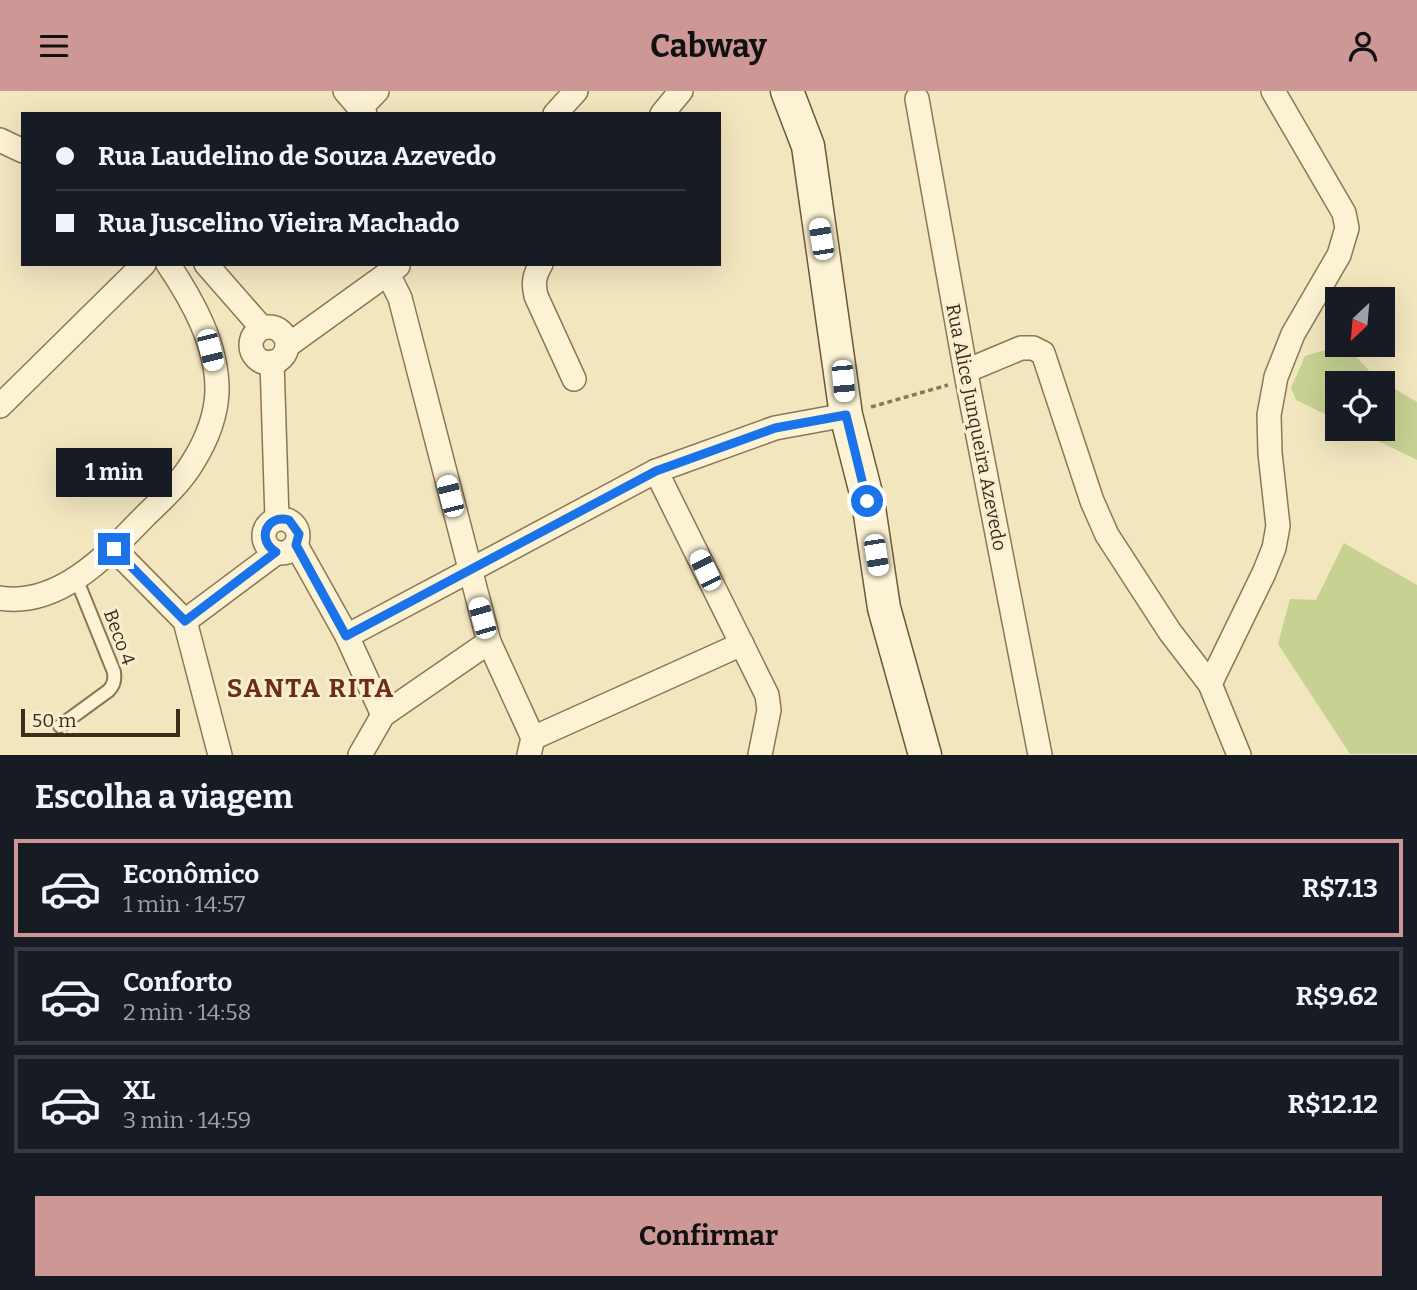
<!DOCTYPE html>
<html lang="pt">
<meta charset="utf-8">
<style>
:root{--surface:#171b24;--page:#20242c;--text:#f1f3f6;--muted:#9ea1a6;--line:#363941;--accent:#cd9796}
body{margin:0;font-family:Bitter,serif;background:var(--page);color:var(--text);height:100vh;display:flex;flex-direction:column;font-size:26px;white-space:nowrap}
*{box-sizing:border-box;margin:0}
p{font-size:23px;color:var(--muted)}
.icon{flex:none;width:38px;height:38px;fill:none;stroke:currentColor;stroke-width:2;stroke-linecap:round;stroke-linejoin:round}
.map{position:relative;height:664px;overflow:hidden}
.details{display:flex;flex-direction:column;background:var(--surface);flex:1}
.details>*{flex:none}
.hud{position:absolute;left:21px;top:21px;width:700px;height:154px;border-radius:0px;box-shadow:0 7px 28px #0002;display:grid;align-content:center;height:154px;padding:0 35px;background:var(--surface)}
.needle{width:46px;rotate:206deg}
.controls{position:absolute;left:1325px;top:196px;display:grid;gap:14px}
.controls a{display:grid;place-items:center;width:70px;height:70px;border-radius:0px;background:var(--surface);box-shadow:0 7px 28px #0002;font-size:35px}
.scale{position:absolute;left:21px;bottom:18px;width:159px;box-sizing:border-box;padding-left:7px;border:4px solid #3b2d1c;border-top:0;font-size:19px;line-height:24px;white-space:nowrap;color:#3b2d1c;-webkit-text-stroke:5px #f9efd0;paint-order:stroke}
.end{position:absolute;width:32px;height:32px;margin:-16px;border:9px solid #1a73e8;background:#fff;box-shadow:0 0 0 4px #fff}
.from{border-radius:50%}
.bubble{position:absolute;height:49px;border-radius:0px;background:var(--surface);box-shadow:0 7px 28px #0002;font-size:23px;font-weight:700;line-height:49px;text-align:center}
.car{position:absolute;width:21px;height:42px;margin:-21px -10px;border-radius:9px;box-shadow:0 0 5px 2px #0007;background:linear-gradient(#fff 24%,#345 0 40%,#fff 0 76%,#345 0 86%,#fff 0)}
.hud b{display:flex;align-items:center;gap:24px;height:66px;font-size:26px}
.hud b+b{border-top:2px solid var(--line)}
.hud i{width:18px;height:18px;background:var(--text)}
ul{padding:0;list-style:none}
li{display:flex;align-items:center;gap:21px;height:98px;margin:0 14px 10px;padding:0 21px;border:4px solid var(--line);border-radius:0px}
li div{flex:1}
li b{display:block;font-size:26px}
li em{font-style:normal;font-weight:700}
li.current{border-color:var(--accent)}
li>.icon{width:63px;height:63px;stroke-width:1.5}
h2{padding:0 35px;font-size:32px;line-height:84px}
.primary-button{display:flex;gap:14px;margin-top:auto;padding:14px 35px}
.primary-button a{flex:1;height:80px;border-radius:0px;background:var(--accent);color:#111;font-size:28px;font-weight:700;line-height:80px;text-align:center}
header{display:flex;justify-content:space-between;align-items:center;height:91px;padding:0 35px;background:var(--accent);color:#111;font-size:32px;font-weight:700}
.map>svg:first-child{display:block}
.green{fill:#c6d192}
.lines{fill:none;stroke-linecap:round;stroke-linejoin:round}
.lane-casing{stroke:#8d7656;stroke-width:16}
.street-casing{stroke:#8d7656;stroke-width:26}
.secondary-casing{stroke:#6e5739;stroke-width:35}
.path{stroke:#8d7656;stroke-width:3.5;stroke-dasharray:5 3.5;stroke-linecap:butt}
.lane{stroke:#fcf2d4;stroke-width:12}
.street{stroke:#fcf2d4;stroke-width:23}
.secondary{stroke:#fcf2d4;stroke-width:32}
.route{stroke:#1a73e8;stroke-width:9}
.labels{text-anchor:middle;stroke-width:6;stroke-linejoin:round;paint-order:stroke}
.street-label{font-size:19px;fill:#3b2d1c;stroke:#f9efd0}
.district-label{font-size:26px;font-weight:bold;letter-spacing:2px;fill:#6b2e17;stroke:#f9efd0}
</style>
<header><svg class="icon" aria-label="menu" viewBox="0 0 24 24"><path d="M4 6h16M4 12h16M4 18h16"/></svg>Cabway<svg class="icon" aria-label="person" viewBox="0 0 24 24"><circle cx="12" cy="8" r="4"/><path d="M4 21q1-7 8-7t8 7"/></svg></header>
<div class="map">
<svg width="1417" height="664" viewBox="0 0 1417 664">
<rect width="100%" height="100%" fill="#f2e6bf"/>
<g class="green">
<polygon points="1342,254 1345,254 1376,287 1417,311 1417,369 1354,338 1382,338 1382,292 1337,292 1337,329 1296,309 1291,297 1305,265"/>
<polygon points="1344,452 1417,494 1417,663 1350,663 1278,553 1290,508 1316,509"/>
</g>
<g class="lines">
<defs>
<path id="lane" d="M 60,635 L 108,600 C 114,594 115,589 114,581 L 76,487"/>
<g id="street">
<polyline points="345,0 365,23"/>
<polyline points="917,8 967,288 1040,664"/>
<polyline points="360,17 377,0"/>
<polyline points="555,23 576,0"/>
<polyline points="662,23 681,0"/>
<polyline points="0,49 23,60"/>
<polyline points="206,173 262,237"/>
<path d="M 541,173 C 534,185 533,192 536,205 L 574,288"/>
<polyline points="388,183 400,207 489,551 533,647 529,664"/>
<circle cx="269" cy="254" r="18"/>
<polyline points="287,255 398,175"/>
<polyline points="272,271 277,428"/>
<polyline points="966,280 1021,257 1033,257 1043,262 1092,410 1107,444 1170,541 1210,593 1239,664"/>
<polyline points="0,315 144,173"/>
<polyline points="656,380 767,604 769,619 760,664"/>
<circle cx="281" cy="445" r="17"/>
<polyline points="296,454 347,545 383,624"/>
<polyline points="114,458 185,530 220,664"/>
<path d="M 0,507 C 60,517 110,461 147,423 C 164,407 181,391 193,371 C 206,350 216,326 217,301 C 218,255 193,210 168,173"/>
<polyline points="185,530 276,462"/>
<polyline points="347,545 656,380 775,337 846,324"/>
<polyline points="1210,593 1264,482 1274,457 1278,435 1270,362 1269,324 1276,286 1293,243 1339,164 1347,137 1344,122 1273,0"/>
<polyline points="533,647 742,553"/>
<polyline points="360,664 383,624 489,551"/>
</g>
<polyline id="secondary" points="787,0 808,55 846,324 868,410 884,517 925,664"/>
</defs>
<use href="#lane" class="lane-casing"/>
<use href="#street" class="street-casing"/>
<use href="#secondary" class="secondary-casing"/>
<polyline class="path" points="871,316 948,294"/>
<use href="#lane" class="lane"/>
<use href="#street" class="street"/>
<use href="#secondary" class="secondary"/>
</g>
<g class="lines">
<path class="route" d="M 114,458 L 185,530 L 276,461 C 256,449 266,423 289,429 L 299,443 L 296,454 L 346,545 L 656,380 L 775,337 L 846,324 L 867,410"/>
</g>
<g class="labels">
<g class="street-label">
<text transform="translate(977 336) rotate(79)" y="7">Rua Alice Junqueira Azevedo</text>
<text transform="translate(120 546) rotate(70)" y="7">Beco 4</text>
</g>
<g class="district-label">
<text x="311" y="606">SANTA RITA</text>
</g>
</g>
</svg>
<div class="controls">
<a><svg class="needle" viewBox="-14 -14 28 28"><path d="M0-13l5 13h-10z" fill="#e53935"/><path d="M0 13l5-13h-10z" fill="#9ea1a6"/></svg></a>
<a><svg class="icon" aria-label="locate" viewBox="0 0 24 24"><circle cx="12" cy="12" r="6"/><path d="M12 2v4M12 18v4M2 12h4M18 12h4"/></svg></a>
</div>
<div class="scale">50 m</div>
<i class="end from" style="left:867px;top:410px"></i>
<i class="end" style="left:114px;top:458px"></i>
<div class="bubble" style="left:56px;top:357px;width:116px">1 min</div>
<i class="car" style="left:821px;top:148px;rotate:351deg"></i>
<i class="car" style="left:210px;top:259px;rotate:166deg"></i>
<i class="car" style="left:843px;top:290px;rotate:175deg"></i>
<i class="car" style="left:450px;top:405px;rotate:346deg"></i>
<i class="car" style="left:876px;top:464px;rotate:171deg"></i>
<i class="car" style="left:705px;top:479px;rotate:334deg"></i>
<i class="car" style="left:482px;top:527px;rotate:344deg"></i>
<div class="hud">
<b><i class="from"></i>Rua Laudelino de Souza Azevedo</b>
<b><i></i>Rua Juscelino Vieira Machado</b>
</div>
</div>
<section class="details">
<h2>Escolha a viagem</h2>
<ul>
<li class="current"><svg class="icon" aria-label="car" viewBox="0 0 24 24"><path d="M5 17H2v-5l4-1 3-4h7l3 4 3 1v5h-3M9 17h6M6 11h13"/><circle cx="7" cy="17" r="2"/><circle cx="17" cy="17" r="2"/></svg><div><b>Econômico</b><p>1 min · 14:57</p></div><em>R$7.13</em></li>
<li><svg class="icon" aria-label="car" viewBox="0 0 24 24"><path d="M5 17H2v-5l4-1 3-4h7l3 4 3 1v5h-3M9 17h6M6 11h13"/><circle cx="7" cy="17" r="2"/><circle cx="17" cy="17" r="2"/></svg><div><b>Conforto</b><p>2 min · 14:58</p></div><em>R$9.62</em></li>
<li><svg class="icon" aria-label="car" viewBox="0 0 24 24"><path d="M5 17H2v-5l4-1 3-4h7l3 4 3 1v5h-3M9 17h6M6 11h13"/><circle cx="7" cy="17" r="2"/><circle cx="17" cy="17" r="2"/></svg><div><b>XL</b><p>3 min · 14:59</p></div><em>R$12.12</em></li>
</ul>
<div class="primary-button"><a>Confirmar</a></div>
</section>
